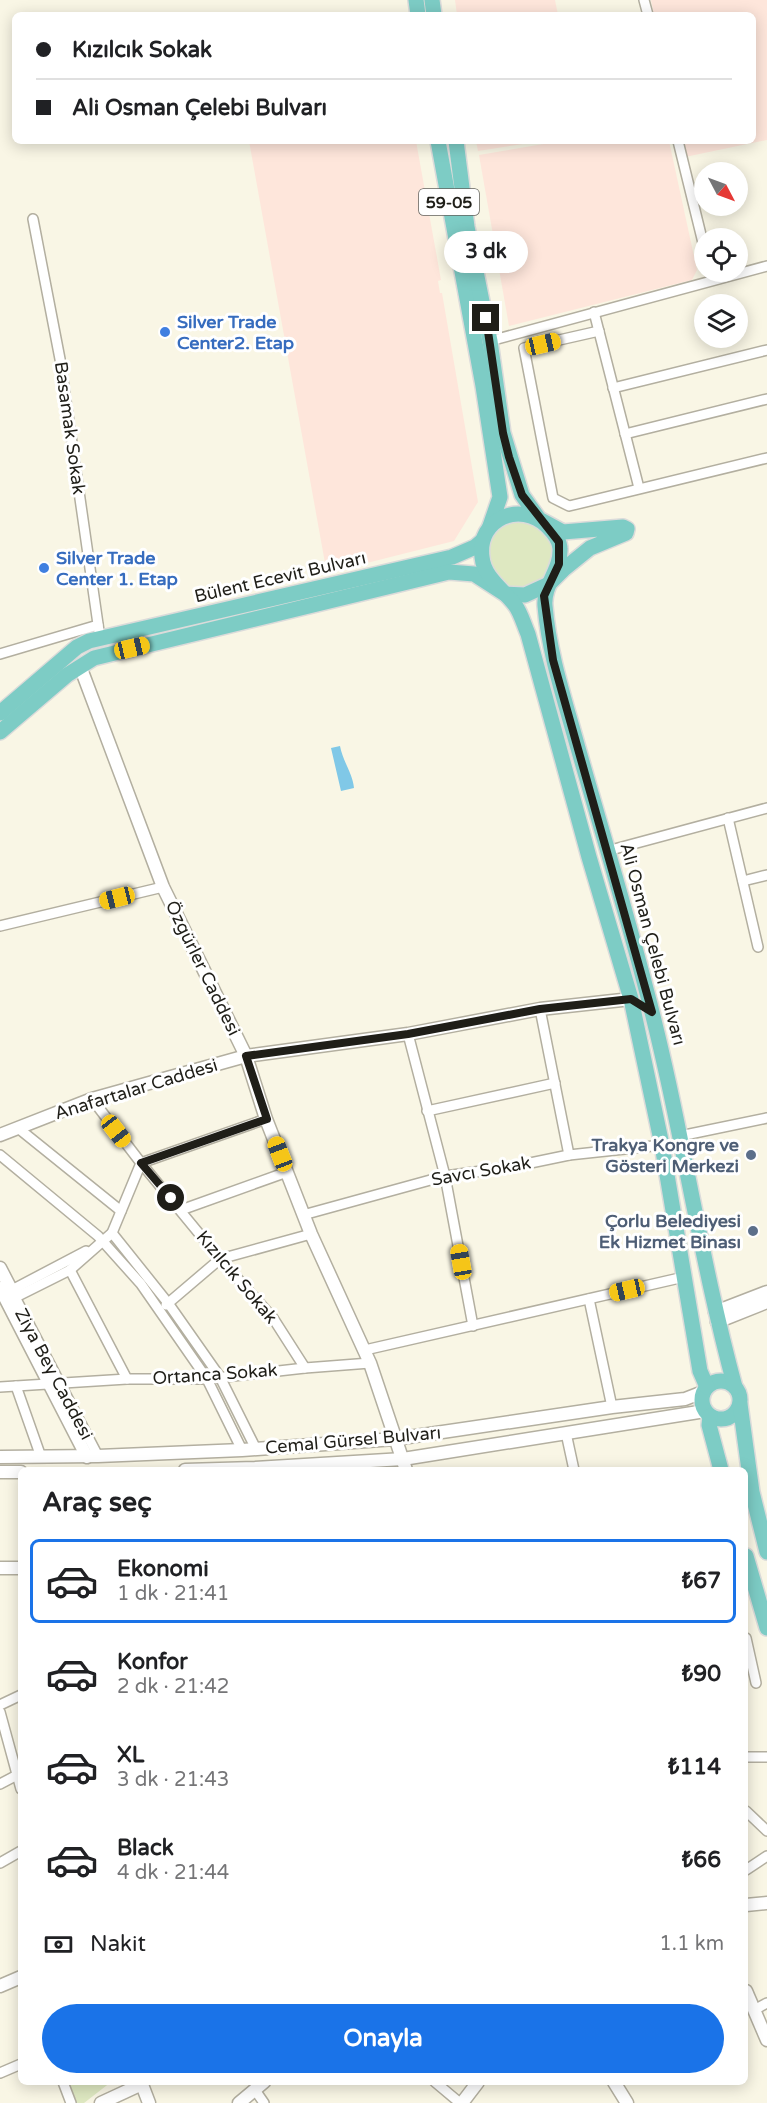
<!DOCTYPE html>
<html lang="tr">
<meta charset="utf-8">
<style>
:root{--surface:#fff;--page:#f2f2f2;--text:#202124;--muted:#757577;--line:#e0e0e0;--accent:#1a73e8}
body{margin:0;font-family:"Varela Round",sans-serif;background:var(--page);color:var(--text);height:100vh;display:flex;flex-direction:column;font-size:22px;white-space:nowrap}
*{box-sizing:border-box;margin:0}
p{font-size:20px;color:var(--muted)}
.icon{flex:none;width:33px;height:33px;fill:none;stroke:currentColor;stroke-width:2;stroke-linecap:round;stroke-linejoin:round}
.map{position:relative;flex:1;overflow:hidden}
.details{position:absolute;left:18px;top:1467px;width:730px;height:618px;display:flex;flex-direction:column;background:var(--surface);border-radius:9px;box-shadow:0 3px 15px #0003}
.details>*{flex:none}
.guide{position:absolute;left:12px;top:12px;width:744px;height:132px;border-radius:9px;box-shadow:0 3px 15px #0003;display:grid;align-content:center;height:132px;padding:0 24px;background:var(--surface)}
.needle{width:39px;rotate:131deg}
.tools{position:absolute;left:694px;top:162px;display:grid;gap:12px}
.tools a{display:grid;place-items:center;width:54px;height:54px;border-radius:50%;background:var(--surface);box-shadow:0 3px 15px #0003;font-size:30px}
.end{position:absolute;width:27px;height:27px;margin:-14px;border:8px solid #1f1e18;background:#fff;box-shadow:0 0 0 3px #fff}
.from{border-radius:50%}
.bubble{position:absolute;height:42px;border-radius:21px;background:var(--surface);box-shadow:0 3px 15px #0003;font-size:20px;font-weight:700;line-height:42px;text-align:center}
.car{position:absolute;width:18px;height:36px;margin:-18px -9px;border-radius:8px;box-shadow:0 0 4px 2px #0007;background:linear-gradient(#f5c518 24%,#345 0 40%,#f5c518 0 76%,#345 0 86%,#f5c518 0)}
.guide b{display:flex;align-items:center;gap:21px;height:57px;font-size:22px}
.guide b+b{border-top:2px solid var(--line)}
.guide i{width:15px;height:15px;background:var(--text)}
ul{padding:0;list-style:none}
li{display:flex;align-items:center;gap:18px;height:84px;margin:0 12px 9px;padding:0 12px;border:3px solid transparent;border-radius:9px}
li div{flex:1}
li b{display:block;font-size:22px}
li em{font-style:normal;font-weight:700}
li.selected{border-color:var(--accent)}
li>.icon{width:54px;height:54px;stroke-width:1.5}
h2{padding:0 24px;font-size:27px;line-height:72px}
.pay{display:flex;align-items:center;gap:15px;height:66px;padding:0 24px;font-size:22px}
.pay p{margin-inline-start:auto}
.cta{display:flex;gap:12px;margin-top:auto;padding:12px 24px}
.cta a{flex:1;height:69px;border-radius:36px;background:var(--accent);color:#fff;font-size:24px;font-weight:700;line-height:69px;text-align:center}
.map>svg:first-child{display:block}
.commercial{fill:#fee6db}
.green{fill:#dee8c1}
.water{fill:#80c8e7}
.lines{fill:none;stroke-linecap:round;stroke-linejoin:round}
.minor-casing{stroke:#b3afa0;stroke-width:12}
.tertiary-casing{stroke:#b3afa0;stroke-width:15}
.primary-casing{stroke:#dbdbda;stroke-width:18}
.minor{stroke:#fff;stroke-width:9}
.tertiary{stroke:#fff;stroke-width:12}
.primary{stroke:#7dccc5;stroke-width:15}
.route{stroke:#1f1e18;stroke-width:8}
.shop-dot{fill:#3f7fe0;stroke:#fff;stroke-width:2}
.service-dot{fill:#5c6f8a;stroke:#fff;stroke-width:2}
.labels{text-anchor:middle;stroke-width:6;stroke-linejoin:round;paint-order:stroke}
.shield{fill:#fff;stroke:#62625d;stroke-width:1.5}
.shield-label{font-size:16px;font-weight:bold;fill:#1f1e18}
.shop-label{font-size:18px;font-weight:bold;fill:#366cbe;stroke:#fff;text-anchor:start}
.street-label{font-size:18px;fill:#1f1e18;stroke:#fff}
.service-label{font-size:18px;font-weight:bold;fill:#4e5e75;stroke:#fff;text-anchor:end}
</style>
<div class="map">
<svg width="767" height="2103" viewBox="0 0 767 2103">
<rect width="100%" height="100%" fill="#f9f6e5"/>
<g class="commercial">
<polygon points="455,0 555,0 558,15 457,15"/>
<polygon points="651,0 767,0 767,140 685,157 682,141 753,141 753,15 654,15"/>
<polygon points="249,141 416,141 441,280 438,281 440,293 442,293 478,502 454,541 331,572 329,562 325,563"/>
<polygon points="476,141 542,141 478,151"/>
<polygon points="561,141 669,141 697,270 692,280 509,326 479,155"/>
</g>
<g class="green">
<path d="M 517,521 C 563,522 563,581 529,589 C 523,590 515,588 510,588 L 487,565 C 490,542 490,526 517,521 Z"/>
<polygon points="69,2082 111,2082 84,2103 77,2103"/>
</g>
<path class="water" d="M 340,746 C 343,762 353,774 354,788 L 341,791 L 331,748 Z"/>
<g class="lines">
<defs>
<g id="minor">
<polyline points="644,0 648,15"/>
<polyline points="678,141 705,251"/>
<polyline points="33,219 60,359 100,638"/>
<polyline points="594,312 639,488"/>
<polyline points="599,331 524,348 553,498 569,506 767,458"/>
<polyline points="490,341 767,266"/>
<polyline points="613,388 767,350"/>
<polyline points="625,434 767,399"/>
<polyline points="0,654 98,625"/>
<polyline points="728,818 758,947"/>
<polyline points="607,851 767,808"/>
<polyline points="743,881 767,875"/>
<polyline points="0,926 163,887"/>
<polyline points="540,1009 569,1155"/>
<polyline points="408,1034 445,1176 473,1326"/>
<polyline points="92,1099 141,1163 220,1259 273,1318 305,1368"/>
<polyline points="427,1111 555,1083"/>
<polyline points="18,1128 121,1211"/>
<polyline points="680,1136 767,1118"/>
<polyline points="0,1155 98,1236 141,1284 207,1379 242,1450"/>
<polyline points="141,1163 266,1119"/>
<polyline points="181,1210 287,1172"/>
<polyline points="303,1215 445,1176 511,1167 569,1155 662,1145"/>
<polyline points="112,1233 168,1303 220,1377 256,1449"/>
<polyline points="70,1270 127,1379"/>
<polyline points="8,1292 86,1251"/>
<polyline points="15,1297 98,1456"/>
<polyline points="589,1299 612,1407"/>
<polyline points="10,1300 70,1270 112,1233 141,1163"/>
<polyline points="166,1305 220,1259 311,1234"/>
<polyline points="365,1350 684,1277"/>
<polyline points="16,1386 41,1457"/>
<polyline points="0,1387 127,1379 207,1379 305,1368 370,1363"/>
<polyline points="566,1433 574,1470"/>
<polyline points="746,1638 756,1683"/>
<polyline points="0,1705 21,1695"/>
<polyline points="0,1712 21,1789"/>
<polyline points="746,1757 767,1757"/>
<polyline points="0,1784 21,1773"/>
<polyline points="746,1811 767,1831"/>
<polyline points="0,1863 21,1851"/>
<polyline points="746,1870 767,1856"/>
<polyline points="754,2010 767,2003"/>
<polyline points="0,2073 21,2064"/>
<polyline points="63,2082 71,2103"/>
<polyline points="435,2082 460,2103"/>
<polyline points="255,2090 264,2103"/>
</g>
<g id="tertiary">
<polyline points="80,666 163,887 246,1056 266,1119 311,1234 370,1363 406,1470"/>
<polyline points="0,1135 92,1099 246,1056 408,1034 540,1009 631,999"/>
<polyline points="0,1268 15,1297"/>
<polyline points="0,1288 87,1457"/>
<polyline points="715,1312 767,1292"/>
<polyline points="717,1322 767,1302"/>
<polyline points="0,1457 98,1456 242,1450 395,1439 612,1407 685,1399 703,1392"/>
<polyline points="185,1470 255,1468 403,1459 705,1411"/>
<polyline points="0,1472 21,1472"/>
<polyline points="0,1568 21,1568"/>
<polyline points="746,1905 767,1903"/>
<polyline points="0,1986 21,1977"/>
<polyline points="746,1991 767,2040"/>
<polyline points="141,2082 149,2103"/>
<polyline points="614,2082 627,2103"/>
<polyline points="101,2103 142,2084"/>
<polyline points="239,2103 264,2082"/>
<polyline points="462,2103 478,2082"/>
</g>
<g id="primary">
<polyline points="416,0 418,15"/>
<polyline points="432,0 434,15"/>
<polyline points="438,141 483,386 500,497 490,526"/>
<polyline points="0,713 77,647 89,641 452,557 475,547 482,541"/>
<polyline points="0,732 67,675 94,658 449,572 474,574 505,594 525,595 549,584 564,569 590,548 626,533 627,529 623,527 563,532 539,519 522,495 503,433 490,341 467,227 456,141"/>
<circle cx="721" cy="1400" r="19"/>
<path d="M 707,1387 L 700,1371 L 662,1145 L 631,999 L 589,857 L 528,634 C 524,625 521,613 515,605 C 503,589 484,578 482,557 C 477,519 520,500 547,526 C 553,532 560,540 560,549 C 561,570 543,585 545,606 C 549,654 565,701 578,748 C 601,828 625,908 646,989 C 681,1120 699,1255 735,1387"/>
<polyline points="740,1404 752,1492 767,1552"/>
<polyline points="710,1416 709,1425 721,1470"/>
<polyline points="746,1556 767,1628"/>
</g>
</defs>
<use href="#minor" class="minor-casing"/>
<use href="#tertiary" class="tertiary-casing"/>
<use href="#primary" class="primary-casing"/>
<use href="#minor" class="minor"/>
<use href="#tertiary" class="tertiary"/>
<use href="#primary" class="primary"/>
</g>
<g class="lines">
<polyline class="route" points="171,1198 141,1163 267,1119 246,1056 408,1034 540,1009 631,999 652,1012 553,660 544,596 559,564 559,542 522,495 509,457 503,433 486,318"/>
</g>
<g class="shop-dot">
<circle cx="165" cy="332" r="6"/>
<circle cx="44" cy="568" r="6"/>
</g>
<g class="service-dot">
<circle cx="751" cy="1155" r="6"/>
<circle cx="753" cy="1231" r="6"/>
</g>
<g class="labels">
<rect class="shield" x="419" y="189" width="60" height="26" rx="4.5"/>
<g class="shield-label">
<text x="449" y="208">59-05</text>
</g>
<g class="shop-label">
<text x="177" y="328">Silver Trade<tspan x="177" dy="21">Center2. Etap</tspan></text>
<text x="56" y="564">Silver Trade<tspan x="56" dy="21">Center 1. Etap</tspan></text>
</g>
<g class="street-label">
<text transform="translate(70 428) rotate(82)" y="6">Basamak Sokak</text>
<text transform="translate(280 577) rotate(-13)" y="6">Bülent Ecevit Bulvarı</text>
<text transform="translate(653 944) rotate(75)" y="6">Ali Osman Çelebi Bulvarı</text>
<text transform="translate(203 968) rotate(64)" y="6">Özgürler Caddesi</text>
<text transform="translate(136 1089) rotate(-17)" y="6">Anafartalar Caddesi</text>
<text transform="translate(481 1171) rotate(-10)" y="6">Savcı Sokak</text>
<text transform="translate(237 1277) rotate(50)" y="6">Kızılcık Sokak</text>
<text transform="translate(54 1374) rotate(62)" y="6">Ziya Bey Caddesi</text>
<text transform="translate(215 1374) rotate(-4)" y="6">Ortanca Sokak</text>
<text transform="translate(353 1440) rotate(-5)" y="6">Cemal Gürsel Bulvarı</text>
</g>
<g class="service-label">
<text x="739" y="1151">Trakya Kongre ve<tspan x="739" dy="21">Gösteri Merkezi</tspan></text>
<text x="741" y="1227">Çorlu Belediyesi<tspan x="741" dy="21">Ek Hizmet Binası</tspan></text>
</g>
</g>
</svg>
<div class="tools">
<a><svg class="needle" viewBox="-14 -14 28 28"><path d="M0-13l5 13h-10z" fill="#e53935"/><path d="M0 13l5-13h-10z" fill="#757577"/></svg></a>
<a><svg class="icon" aria-label="locate" viewBox="0 0 24 24"><circle cx="12" cy="12" r="6"/><path d="M12 2v4M12 18v4M2 12h4M18 12h4"/></svg></a>
<a><svg class="icon" aria-label="layers" viewBox="0 0 24 24"><path d="M12 4l9 5-9 5-9-5zM3 14l9 5 9-5"/></svg></a>
</div>
<i class="end from" style="left:171px;top:1198px"></i>
<i class="end" style="left:486px;top:318px"></i>
<div class="bubble" style="left:444px;top:231px;width:84px">3 dk</div>
<i class="car" style="left:543px;top:344px;rotate:77deg"></i>
<i class="car" style="left:132px;top:648px;rotate:77deg"></i>
<i class="car" style="left:117px;top:898px;rotate:256deg"></i>
<i class="car" style="left:116px;top:1131px;rotate:142deg"></i>
<i class="car" style="left:280px;top:1154px;rotate:339deg"></i>
<i class="car" style="left:461px;top:1262px;rotate:350deg"></i>
<i class="car" style="left:627px;top:1290px;rotate:257deg"></i>
<div class="guide">
<b><i class="from"></i>Kızılcık Sokak</b>
<b><i></i>Ali Osman Çelebi Bulvarı</b>
</div>
<section class="details">
<h2>Araç seç</h2>
<ul>
<li class="selected"><svg class="icon" aria-label="car" viewBox="0 0 24 24"><path d="M5 17H2v-5l4-1 3-4h7l3 4 3 1v5h-3M9 17h6M6 11h13"/><circle cx="7" cy="17" r="2"/><circle cx="17" cy="17" r="2"/></svg><div><b>Ekonomi</b><p>1 dk · 21:41</p></div><em>₺67</em></li>
<li><svg class="icon" aria-label="car" viewBox="0 0 24 24"><path d="M5 17H2v-5l4-1 3-4h7l3 4 3 1v5h-3M9 17h6M6 11h13"/><circle cx="7" cy="17" r="2"/><circle cx="17" cy="17" r="2"/></svg><div><b>Konfor</b><p>2 dk · 21:42</p></div><em>₺90</em></li>
<li><svg class="icon" aria-label="car" viewBox="0 0 24 24"><path d="M5 17H2v-5l4-1 3-4h7l3 4 3 1v5h-3M9 17h6M6 11h13"/><circle cx="7" cy="17" r="2"/><circle cx="17" cy="17" r="2"/></svg><div><b>XL</b><p>3 dk · 21:43</p></div><em>₺114</em></li>
<li><svg class="icon" aria-label="car" viewBox="0 0 24 24"><path d="M5 17H2v-5l4-1 3-4h7l3 4 3 1v5h-3M9 17h6M6 11h13"/><circle cx="7" cy="17" r="2"/><circle cx="17" cy="17" r="2"/></svg><div><b>Black</b><p>4 dk · 21:44</p></div><em>₺66</em></li>
</ul>
<div class="pay"><svg class="icon" aria-label="cash" viewBox="0 0 24 24"><path d="M3 7h18v10H3z"/><circle cx="12" cy="12" r="2"/></svg>Nakit<p>1.1 km</p></div>
<div class="cta"><a>Onayla</a></div>
</section>
</div>
